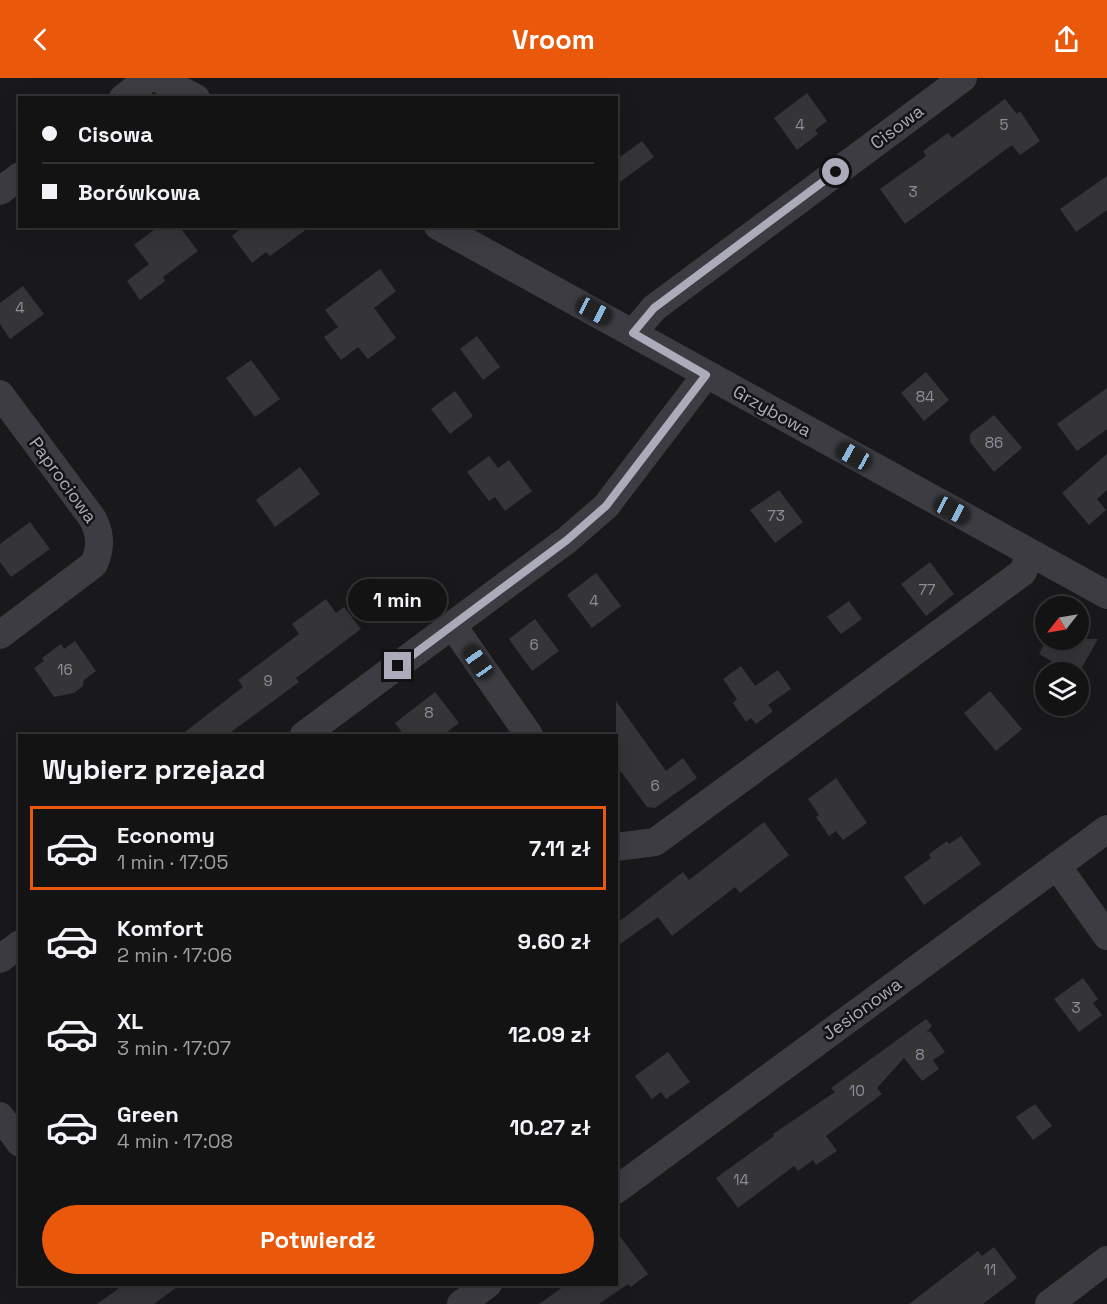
<!DOCTYPE html>
<html lang="pl">
<meta charset="utf-8">
<style>
:root{--surface:#131314;--page:#1c1c1d;--text:#f1f3f6;--muted:#9d9ea0;--line:#323234;--accent:#ea580c}
body{margin:0;font-family:"Space Grotesk",sans-serif;background:var(--page);color:var(--text);height:100vh;display:flex;flex-direction:column;font-size:22px;white-space:nowrap}
*{box-sizing:border-box;margin:0}
p{font-size:20px;color:var(--muted)}
.icon{flex:none;width:33px;height:33px;fill:none;stroke:currentColor;stroke-width:2;stroke-linecap:round;stroke-linejoin:round}
.map{position:relative;flex:1;overflow:hidden}
.details{position:absolute;left:18px;top:656px;width:600px;height:552px;display:flex;flex-direction:column;background:var(--surface);border-radius:0px;box-shadow:0 6px 24px #0002,0 0 0 2px var(--line)}
.details>*{flex:none}
.guide{position:absolute;left:18px;top:18px;width:600px;height:132px;border-radius:0px;box-shadow:0 6px 24px #0002,0 0 0 2px var(--line);display:grid;align-content:center;height:132px;padding:0 24px;background:var(--surface)}
.needle{width:39px;rotate:239deg}
.buttons{position:absolute;left:1035px;top:518px;display:grid;gap:12px}
.buttons a{display:grid;place-items:center;width:54px;height:54px;border-radius:50%;background:var(--surface);box-shadow:0 6px 24px #0002,0 0 0 2px var(--line);font-size:30px}
.end{position:absolute;width:27px;height:27px;margin:-14px;border:8px solid #ababbb;background:#111;box-shadow:0 0 0 3px #111}
.from{border-radius:50%}
.bubble{position:absolute;height:42px;border-radius:21px;background:var(--surface);box-shadow:0 6px 24px #0002,0 0 0 2px var(--line);font-size:20px;font-weight:800;line-height:42px;text-align:center}
.car{position:absolute;width:18px;height:36px;margin:-18px -9px;border-radius:8px;box-shadow:0 0 4px 2px #0007;background:linear-gradient(#222 24%,#8ab4d8 0 40%,#222 0 76%,#8ab4d8 0 86%,#222 0)}
.guide b{display:flex;align-items:center;gap:21px;height:57px;font-size:22px}
.guide b+b{border-top:2px solid var(--line)}
.guide i{width:15px;height:15px;background:var(--text)}
ul{padding:0;list-style:none}
li{display:flex;align-items:center;gap:18px;height:84px;margin:0 12px 9px;padding:0 12px;border:3px solid transparent;border-radius:0px}
li div{flex:1}
li b{display:block;font-size:22px}
li em{font-style:normal;font-weight:800}
li.current{border-color:var(--accent)}
li>.icon{width:54px;height:54px;stroke-width:1.5}
h2{padding:0 24px;font-size:27px;line-height:72px}
.cta{display:flex;gap:12px;margin-top:auto;padding:12px 24px}
.cta a{flex:1;height:69px;border-radius:36px;background:var(--accent);color:#fff;font-size:24px;font-weight:800;line-height:69px;text-align:center}
header{display:flex;justify-content:space-between;align-items:center;height:78px;padding:0 24px;background:var(--accent);color:#fff;font-size:27px;font-weight:800}
.map>svg:first-child{display:block}
.building{fill:#353437}
.lines{fill:none;stroke-linecap:round;stroke-linejoin:round}
.minor{stroke:#3c3c42;stroke-width:28}
.route{stroke:#ababbb;stroke-width:8}
.labels{text-anchor:middle;stroke-width:5;stroke-linejoin:round;paint-order:stroke}
.number-label{font-size:15px;fill:#8e8d9a}
.street-label{font-size:18px;fill:#ababbb;stroke:#141416}
</style>
<header><svg class="icon" aria-label="back" viewBox="0 0 24 24"><path d="M15 5l-7 7 7 7"/></svg>Vroom<svg class="icon" aria-label="share" viewBox="0 0 24 24"><path d="M12 15V3M7 8l5-5 5 5M5 13v7h14v-7"/></svg></header>
<div class="map">
<svg width="1107" height="1226" viewBox="0 0 1107 1226">
<rect width="100%" height="100%" fill="#19191b"/>
<g class="building">
<polygon points="807,15 827,43 815,52 818,56 797,72 774,40"/>
<polygon points="1005,21 1017,36 1020,33 1040,63 1020,77 1012,67 905,146 880,111 926,78 923,73 948,55 952,60"/>
<polygon points="642,63 654,79 616,107 616,82"/>
<polygon points="1107,98 1107,132 1076,154 1060,131"/>
<polygon points="159,148 179,148 198,173 163,199 165,203 140,222 127,203 149,186 134,167"/>
<polygon points="244,148 311,148 270,178 266,174 252,185 232,158"/>
<polygon points="380,191 396,213 374,230 396,260 368,281 358,269 341,282 324,259 338,249 325,232"/>
<polygon points="23,208 44,236 10,261 0,246 0,225"/>
<polygon points="477,258 500,289 483,302 460,271"/>
<polygon points="251,282 280,321 255,339 226,300"/>
<polygon points="926,294 949,322 924,343 901,315"/>
<polygon points="1107,310 1107,351 1077,373 1057,346"/>
<polygon points="455,313 473,338 450,356 431,331"/>
<polygon points="994,337 1022,370 994,394 970,364 970,356"/>
<polygon points="1107,376 1107,412 1097,421 1106,432 1089,447 1062,415"/>
<polygon points="489,378 498,390 509,382 532,413 505,433 495,419 489,423 467,394"/>
<polygon points="300,389 320,416 275,449 256,422"/>
<polygon points="779,412 803,444 775,465 750,432"/>
<polygon points="30,444 50,471 11,499 0,484 0,466"/>
<polygon points="930,484 954,516 926,538 901,506"/>
<polygon points="596,495 621,528 592,550 567,517"/>
<polygon points="326,521 336,535 344,529 361,551 296,600 299,604 227,657 181,657 243,609 238,602 299,556 292,546"/>
<polygon points="849,523 862,541 841,556 827,539"/>
<polygon points="535,541 559,573 532,593 509,561"/>
<polygon points="1047,561 1098,561 1078,596 1070,594 1039,576"/>
<polygon points="75,563 96,593 84,602 83,608 74,615 54,619 34,590 44,583 42,580 61,566 64,571"/>
<polygon points="741,588 755,608 778,592 791,611 768,627 773,633 756,646 751,640 746,644 733,625 737,621 723,601"/>
<polygon points="990,613 1022,651 996,673 964,635"/>
<polygon points="435,614 459,645 443,657 404,657 395,645"/>
<polygon points="616,623 666,693 683,680 697,700 655,730 647,729 616,687"/>
<polygon points="836,700 867,745 843,762 836,753 829,758 816,739 819,737 808,721"/>
<polygon points="764,744 789,777 740,815 735,809 672,858 658,839 616,869 616,846 683,794 689,802"/>
<polygon points="961,758 981,786 924,827 904,799 931,780 929,776 947,763 949,766"/>
<polygon points="1083,900 1098,921 1093,925 1102,937 1079,954 1054,921"/>
<polygon points="926,941 932,948 926,955 930,953 945,974 933,982 939,991 922,1003 904,980 877,1010 882,1016 826,1058 837,1073 816,1087 813,1082 798,1093 794,1088 738,1130 716,1100 774,1058 773,1056 835,1014 831,1010"/>
<polygon points="668,974 690,1004 666,1021 661,1014 652,1021 635,998"/>
<polygon points="1035,1026 1052,1048 1033,1062 1016,1039"/>
<polygon points="616,1153 648,1196 631,1209 628,1206 599,1226 539,1226 567,1206 616,1206"/>
<polygon points="994,1169 1017,1200 983,1226 909,1226 978,1173 982,1178"/>
<polygon points="125,1206 181,1206 154,1226 97,1226"/>
</g>
<g class="lines">
<g class="minor">
<polyline points="157,0 196,20"/>
<polyline points="123,20 149,0"/>
<polyline points="0,113 20,98"/>
<polyline points="438,148 1107,517"/>
<polyline points="633,255 654,230 963,0"/>
<path d="M 0,316 L 93,441 C 101,458 101,469 94,486 L 0,557"/>
<polyline points="453,548 529,657"/>
<polyline points="304,657 567,462 606,428 706,297"/>
<polyline points="616,769 655,764 1023,494 1030,475"/>
<polyline points="1057,788 1107,858"/>
<polyline points="0,881 20,866"/>
<polyline points="0,1038 20,1065"/>
<polyline points="616,1112 1107,751"/>
<polyline points="461,1226 488,1206"/>
<polyline points="1049,1226 1107,1182"/>
</g>
</g>
<g class="lines">
<polyline class="route" points="398,588 567,462 606,428 706,297 633,255 654,230 836,94"/>
</g>
<g class="labels">
<g class="number-label">
<text x="800" y="52">4</text>
<text x="1004" y="52">5</text>
<text x="913" y="119">3</text>
<text x="20" y="235">4</text>
<text x="925" y="324">84</text>
<text x="994" y="370">86</text>
<text x="776" y="443">73</text>
<text x="927" y="517">77</text>
<text x="594" y="528">4</text>
<text x="534" y="572">6</text>
<text x="65" y="597">16</text>
<text x="268" y="608">9</text>
<text x="429" y="640">8</text>
<text x="655" y="713">6</text>
<text x="1076" y="935">3</text>
<text x="920" y="982">8</text>
<text x="857" y="1018">10</text>
<text x="741" y="1107">14</text>
<text x="990" y="1197">11</text>
</g>
<g class="street-label">
<text transform="translate(897 49) rotate(-37)" y="6">Cisowa</text>
<text transform="translate(772 333) rotate(29)" y="6">Grzybowa</text>
<text transform="translate(63 402) rotate(54)" y="6">Paprociowa</text>
<text transform="translate(862 931) rotate(-36)" y="6">Jesionowa</text>
</g>
</g>
</svg>
<div class="buttons">
<a><svg class="needle" viewBox="-14 -14 28 28"><path d="M0-13l5 13h-10z" fill="#e53935"/><path d="M0 13l5-13h-10z" fill="#9d9ea0"/></svg></a>
<a><svg class="icon" aria-label="layers" viewBox="0 0 24 24"><path d="M12 4l9 5-9 5-9-5zM3 14l9 5 9-5"/></svg></a>
</div>
<i class="end from" style="left:836px;top:94px"></i>
<i class="end" style="left:398px;top:588px"></i>
<div class="bubble" style="left:348px;top:501px;width:99px">1 min</div>
<i class="car" style="left:594px;top:233px;rotate:118deg"></i>
<i class="car" style="left:854px;top:378px;rotate:299deg"></i>
<i class="car" style="left:952px;top:432px;rotate:118deg"></i>
<i class="car" style="left:478px;top:584px;rotate:325deg"></i>
<div class="guide">
<b><i class="from"></i>Cisowa</b>
<b><i></i>Borówkowa</b>
</div>
<section class="details">
<h2>Wybierz przejazd</h2>
<ul>
<li class="current"><svg class="icon" aria-label="car" viewBox="0 0 24 24"><path d="M5 17H2v-5l4-1 3-4h7l3 4 3 1v5h-3M9 17h6M6 11h13"/><circle cx="7" cy="17" r="2"/><circle cx="17" cy="17" r="2"/></svg><div><b>Economy</b><p>1 min · 17:05</p></div><em>7.11 zł</em></li>
<li><svg class="icon" aria-label="car" viewBox="0 0 24 24"><path d="M5 17H2v-5l4-1 3-4h7l3 4 3 1v5h-3M9 17h6M6 11h13"/><circle cx="7" cy="17" r="2"/><circle cx="17" cy="17" r="2"/></svg><div><b>Komfort</b><p>2 min · 17:06</p></div><em>9.60 zł</em></li>
<li><svg class="icon" aria-label="car" viewBox="0 0 24 24"><path d="M5 17H2v-5l4-1 3-4h7l3 4 3 1v5h-3M9 17h6M6 11h13"/><circle cx="7" cy="17" r="2"/><circle cx="17" cy="17" r="2"/></svg><div><b>XL</b><p>3 min · 17:07</p></div><em>12.09 zł</em></li>
<li><svg class="icon" aria-label="car" viewBox="0 0 24 24"><path d="M5 17H2v-5l4-1 3-4h7l3 4 3 1v5h-3M9 17h6M6 11h13"/><circle cx="7" cy="17" r="2"/><circle cx="17" cy="17" r="2"/></svg><div><b>Green</b><p>4 min · 17:08</p></div><em>10.27 zł</em></li>
</ul>
<div class="cta"><a>Potwierdź</a></div>
</section>
</div>
